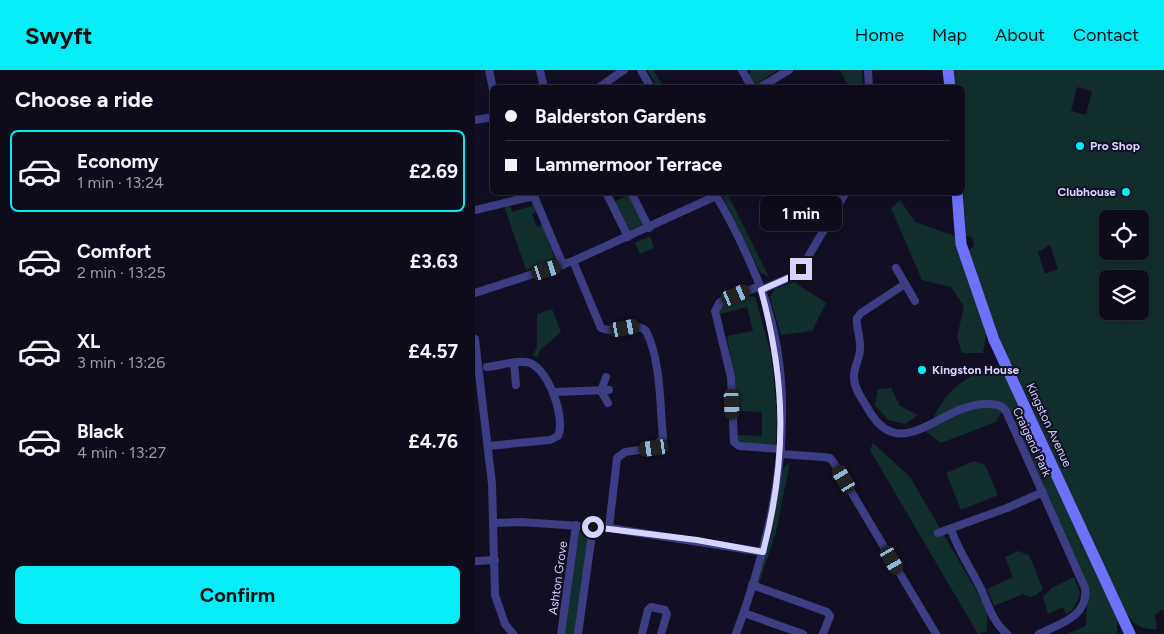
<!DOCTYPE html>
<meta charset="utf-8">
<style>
:root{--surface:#0e0b1b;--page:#1c1928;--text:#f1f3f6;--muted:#9b9ba3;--line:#2e2b3a;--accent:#07edf7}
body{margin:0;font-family:Figtree,sans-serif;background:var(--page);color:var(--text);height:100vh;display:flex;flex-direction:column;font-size:19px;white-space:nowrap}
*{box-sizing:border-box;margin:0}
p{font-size:16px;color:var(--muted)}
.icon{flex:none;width:28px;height:28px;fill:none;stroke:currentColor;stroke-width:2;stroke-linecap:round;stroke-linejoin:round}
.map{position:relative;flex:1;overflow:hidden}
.sheet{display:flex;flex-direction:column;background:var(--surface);width:475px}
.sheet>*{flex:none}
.guide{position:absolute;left:15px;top:15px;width:475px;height:110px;border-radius:8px;box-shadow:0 2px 12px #0003,0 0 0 1px var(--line);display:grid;align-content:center;height:110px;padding:0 15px;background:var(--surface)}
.tools{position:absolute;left:624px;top:140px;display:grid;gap:10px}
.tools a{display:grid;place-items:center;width:50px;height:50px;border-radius:8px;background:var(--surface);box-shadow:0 2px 12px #0003,0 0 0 1px var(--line);font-size:25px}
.end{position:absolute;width:22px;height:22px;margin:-11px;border:6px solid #d6d4fe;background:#111;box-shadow:0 0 0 2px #111}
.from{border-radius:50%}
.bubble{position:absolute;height:35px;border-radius:8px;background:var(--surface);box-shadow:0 2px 12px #0003,0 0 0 1px var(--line);font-size:16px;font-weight:700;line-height:35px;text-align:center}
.car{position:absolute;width:15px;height:30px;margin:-15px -8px;border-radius:6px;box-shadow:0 0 4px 1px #0007;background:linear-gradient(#222 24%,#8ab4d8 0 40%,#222 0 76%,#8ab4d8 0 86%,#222 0)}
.guide b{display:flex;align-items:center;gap:18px;height:48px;font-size:19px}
.guide b+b{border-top:1px solid var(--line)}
.guide i{width:12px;height:12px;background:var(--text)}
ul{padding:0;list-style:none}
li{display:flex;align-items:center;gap:15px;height:82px;margin:0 10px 8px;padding:0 5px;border:2px solid transparent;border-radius:8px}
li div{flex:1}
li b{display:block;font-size:19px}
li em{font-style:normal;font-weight:700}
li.active{border-color:var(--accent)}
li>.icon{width:45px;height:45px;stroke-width:1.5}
h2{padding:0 15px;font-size:22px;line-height:60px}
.button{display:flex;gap:10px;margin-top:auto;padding:10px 15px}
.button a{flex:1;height:58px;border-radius:8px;background:var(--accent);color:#111;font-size:20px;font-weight:700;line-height:58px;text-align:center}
header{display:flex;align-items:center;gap:30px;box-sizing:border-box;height:70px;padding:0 25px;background:var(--accent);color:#111}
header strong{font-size:24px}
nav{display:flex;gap:28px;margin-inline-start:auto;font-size:18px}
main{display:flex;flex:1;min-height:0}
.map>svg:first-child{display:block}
.green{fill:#122e2c;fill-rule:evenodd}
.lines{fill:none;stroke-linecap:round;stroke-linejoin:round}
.street{stroke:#3c3d82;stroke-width:8}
.secondary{stroke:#6e72fb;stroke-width:11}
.route{stroke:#d6d4fe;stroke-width:6}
.poi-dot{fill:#07edf7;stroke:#120f24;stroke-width:2}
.labels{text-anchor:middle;stroke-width:4;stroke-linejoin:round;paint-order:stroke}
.poi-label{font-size:12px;font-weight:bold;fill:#d6d4fe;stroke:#120f24;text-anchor:start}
.street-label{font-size:12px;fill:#d6d4fe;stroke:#120f24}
</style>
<header>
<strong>Swyft</strong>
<nav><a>Home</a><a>Map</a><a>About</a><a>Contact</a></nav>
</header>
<main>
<section class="sheet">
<h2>Choose a ride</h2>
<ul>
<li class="active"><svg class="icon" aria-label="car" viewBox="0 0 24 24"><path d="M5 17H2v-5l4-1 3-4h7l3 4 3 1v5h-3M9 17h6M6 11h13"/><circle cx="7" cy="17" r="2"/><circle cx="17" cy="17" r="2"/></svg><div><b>Economy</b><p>1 min · 13:24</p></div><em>£2.69</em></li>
<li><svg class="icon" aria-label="car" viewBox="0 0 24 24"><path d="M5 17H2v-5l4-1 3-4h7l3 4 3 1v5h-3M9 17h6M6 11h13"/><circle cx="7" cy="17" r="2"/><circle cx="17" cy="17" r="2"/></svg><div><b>Comfort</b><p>2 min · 13:25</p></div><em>£3.63</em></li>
<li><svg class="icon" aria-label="car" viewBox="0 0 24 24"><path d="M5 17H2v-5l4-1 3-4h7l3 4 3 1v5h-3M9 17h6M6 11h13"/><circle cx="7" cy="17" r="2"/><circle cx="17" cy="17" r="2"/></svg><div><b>XL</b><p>3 min · 13:26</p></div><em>£4.57</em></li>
<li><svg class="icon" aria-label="car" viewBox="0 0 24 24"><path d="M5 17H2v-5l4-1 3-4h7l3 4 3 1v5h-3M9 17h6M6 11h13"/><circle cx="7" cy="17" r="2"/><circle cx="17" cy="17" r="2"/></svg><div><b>Black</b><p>4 min · 13:27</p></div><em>£4.76</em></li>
</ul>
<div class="button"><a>Confirm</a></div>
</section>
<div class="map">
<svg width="689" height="564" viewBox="0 0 689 564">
<rect width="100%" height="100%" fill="#120f24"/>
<g class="green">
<polygon points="172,0 178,0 189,17 182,17"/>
<polygon points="275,0 300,0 301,1 280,15 274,6"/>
<polygon points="365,0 387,0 388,17 374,17"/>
<path d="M 476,0 L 689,0 L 689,543 L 687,539 L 680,545 L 682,559 C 664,560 657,553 648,538 L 536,292 L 531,289 L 493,181 L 499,176 L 497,167 L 491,166 L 488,122 L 488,18 L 477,17 ZM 602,17 L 617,21 L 611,45 L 596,41 ZM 632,149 L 665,149 L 665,181 L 632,181 ZM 575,175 L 583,199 L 570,204 L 563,182 ZM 632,209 L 665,209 L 665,241 L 632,241 Z"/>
<polygon points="246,123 252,123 294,207 285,202"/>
<polygon points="153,125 168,154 153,161 138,132"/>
<polygon points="55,129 63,141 57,144 62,157 68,155 80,190 51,200 29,136 35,135 37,142 57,136"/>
<polygon points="425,130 440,152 480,166 511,264 508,283 487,283 482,267 489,236 476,217 447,210 416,138"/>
<polygon points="175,166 179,178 165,184 160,173"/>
<polygon points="319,212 351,233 337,261 306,265 295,227 300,219"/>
<polygon points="269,226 280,227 296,284 302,345 301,373 298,376 265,374 262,371 262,365 287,366 287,342 260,341 258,305 252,266 278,261 272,237 245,244 243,240 247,234"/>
<polygon points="77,239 86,262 66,279 62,287 58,285 62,277 62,244"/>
<path d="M 516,297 L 529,301 L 642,548 L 642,564 L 592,564 L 611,556 L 613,522 L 537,342 L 526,343 L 521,352 L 466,373 L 451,362 C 469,326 478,312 516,297 Z"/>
<polygon points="416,318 425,336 443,345 430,354 413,350 400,335 403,319"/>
<polygon points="398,373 435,407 512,539 512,561 503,564 395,380"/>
<polygon points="499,391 510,395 523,425 486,440 471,403"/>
<polygon points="315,392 301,462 284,514 281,513 297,462 308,399"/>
<polygon points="103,461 115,463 100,564 89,564"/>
<polygon points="543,481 554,485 568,519 561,525 555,527 548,524 519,536 512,519 538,507 530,487"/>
<polygon points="599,507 605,524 598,540 591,544 588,537 573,544 568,527 577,518"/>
</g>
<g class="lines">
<g class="street">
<polyline points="14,0 18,19"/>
<polyline points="65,0 69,18"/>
<polyline points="166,0 176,18"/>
<polyline points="267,0 277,18"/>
<polyline points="393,0 394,18"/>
<polyline points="123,18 149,0"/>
<polyline points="284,18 314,0"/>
<polyline points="0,50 18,47"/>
<polyline points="131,122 153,167"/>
<polyline points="156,122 174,158"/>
<path d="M 239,122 C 257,152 273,186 286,218 C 328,330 301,456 261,564"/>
<polyline points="0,140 59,126 88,195"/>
<path d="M 98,191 L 126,258 C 141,265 159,250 171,261 C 186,290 185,336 188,368 L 179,378 L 150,382 L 142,388 L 134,458"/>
<polyline points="421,198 440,231"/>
<path d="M 430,214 L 386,243 L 382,248 C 381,258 386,268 385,279 C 385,289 378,298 379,308 C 379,319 388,330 393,339 C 426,397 465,334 511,334 C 519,334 526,334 531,341 L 610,518 C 614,546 585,554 564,564"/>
<polyline points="285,216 245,232 240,241 256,307 259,372 264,376 306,379"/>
<polyline points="286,220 320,205 326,199 371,122"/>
<polyline points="0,223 98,191 241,126"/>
<polyline points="0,269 17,414 20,525 30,554 38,564"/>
<polyline points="39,294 41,315"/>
<path d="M 12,297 C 24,296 44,289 55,293 C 74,300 91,349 83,366 L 75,370 L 13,376"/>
<polyline points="131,307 126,321 133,333"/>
<polyline points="79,322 134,320"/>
<polyline points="306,384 348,387 355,388 359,393 461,564"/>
<polyline points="18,453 46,452 134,458 288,482"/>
<path d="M 476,459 C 483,481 497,500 507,521 C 514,537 518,552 532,564"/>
<polyline points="463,463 532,438 568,422"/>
<polyline points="0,491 20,490"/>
<polyline points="277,515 352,542 355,546 348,564"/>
<polyline points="269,543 328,564"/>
<polyline points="86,564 101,455"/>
<polyline points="103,564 118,457"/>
<polyline points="167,564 173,540 176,537 190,540 192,544 186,564"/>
</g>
<g class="secondary">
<polyline points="473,0 475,18"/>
<polyline points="482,122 486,174 519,270 655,564"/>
</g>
</g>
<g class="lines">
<path class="route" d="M 118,457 L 222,470 L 288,482 C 312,389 311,312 286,220 L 320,205 L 326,199"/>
</g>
<g class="poi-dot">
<circle cx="605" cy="76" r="5"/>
<circle cx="651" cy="122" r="5"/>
<circle cx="447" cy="300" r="5"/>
</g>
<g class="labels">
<g class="poi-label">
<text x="615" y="80">Pro Shop</text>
<text x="641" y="126" text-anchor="end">Clubhouse</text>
<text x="457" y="304">Kingston House</text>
</g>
<g class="street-label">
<text transform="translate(574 355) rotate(65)" y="4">Kingston Avenue</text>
<text transform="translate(557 372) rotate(65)" y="4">Craigend Park</text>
<text transform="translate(83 508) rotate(-82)" y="4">Ashton Grove</text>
</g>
</g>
</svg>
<div class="tools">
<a><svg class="icon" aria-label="locate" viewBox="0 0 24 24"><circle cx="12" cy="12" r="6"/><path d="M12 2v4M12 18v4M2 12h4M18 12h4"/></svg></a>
<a><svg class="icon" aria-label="layers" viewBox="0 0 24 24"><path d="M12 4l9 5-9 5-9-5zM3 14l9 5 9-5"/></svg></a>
</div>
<i class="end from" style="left:118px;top:457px"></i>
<i class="end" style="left:326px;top:199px"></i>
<div class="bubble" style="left:285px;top:126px;width:82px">1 min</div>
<i class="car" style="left:72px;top:200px;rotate:72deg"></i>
<i class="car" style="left:261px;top:225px;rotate:67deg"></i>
<i class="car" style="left:150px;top:258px;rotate:80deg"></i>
<i class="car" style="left:257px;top:334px;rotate:177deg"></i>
<i class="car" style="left:179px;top:378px;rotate:262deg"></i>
<i class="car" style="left:369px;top:409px;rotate:329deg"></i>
<i class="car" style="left:417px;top:490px;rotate:150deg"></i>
<div class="guide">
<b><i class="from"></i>Balderston Gardens</b>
<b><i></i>Lammermoor Terrace</b>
</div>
</div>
</main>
